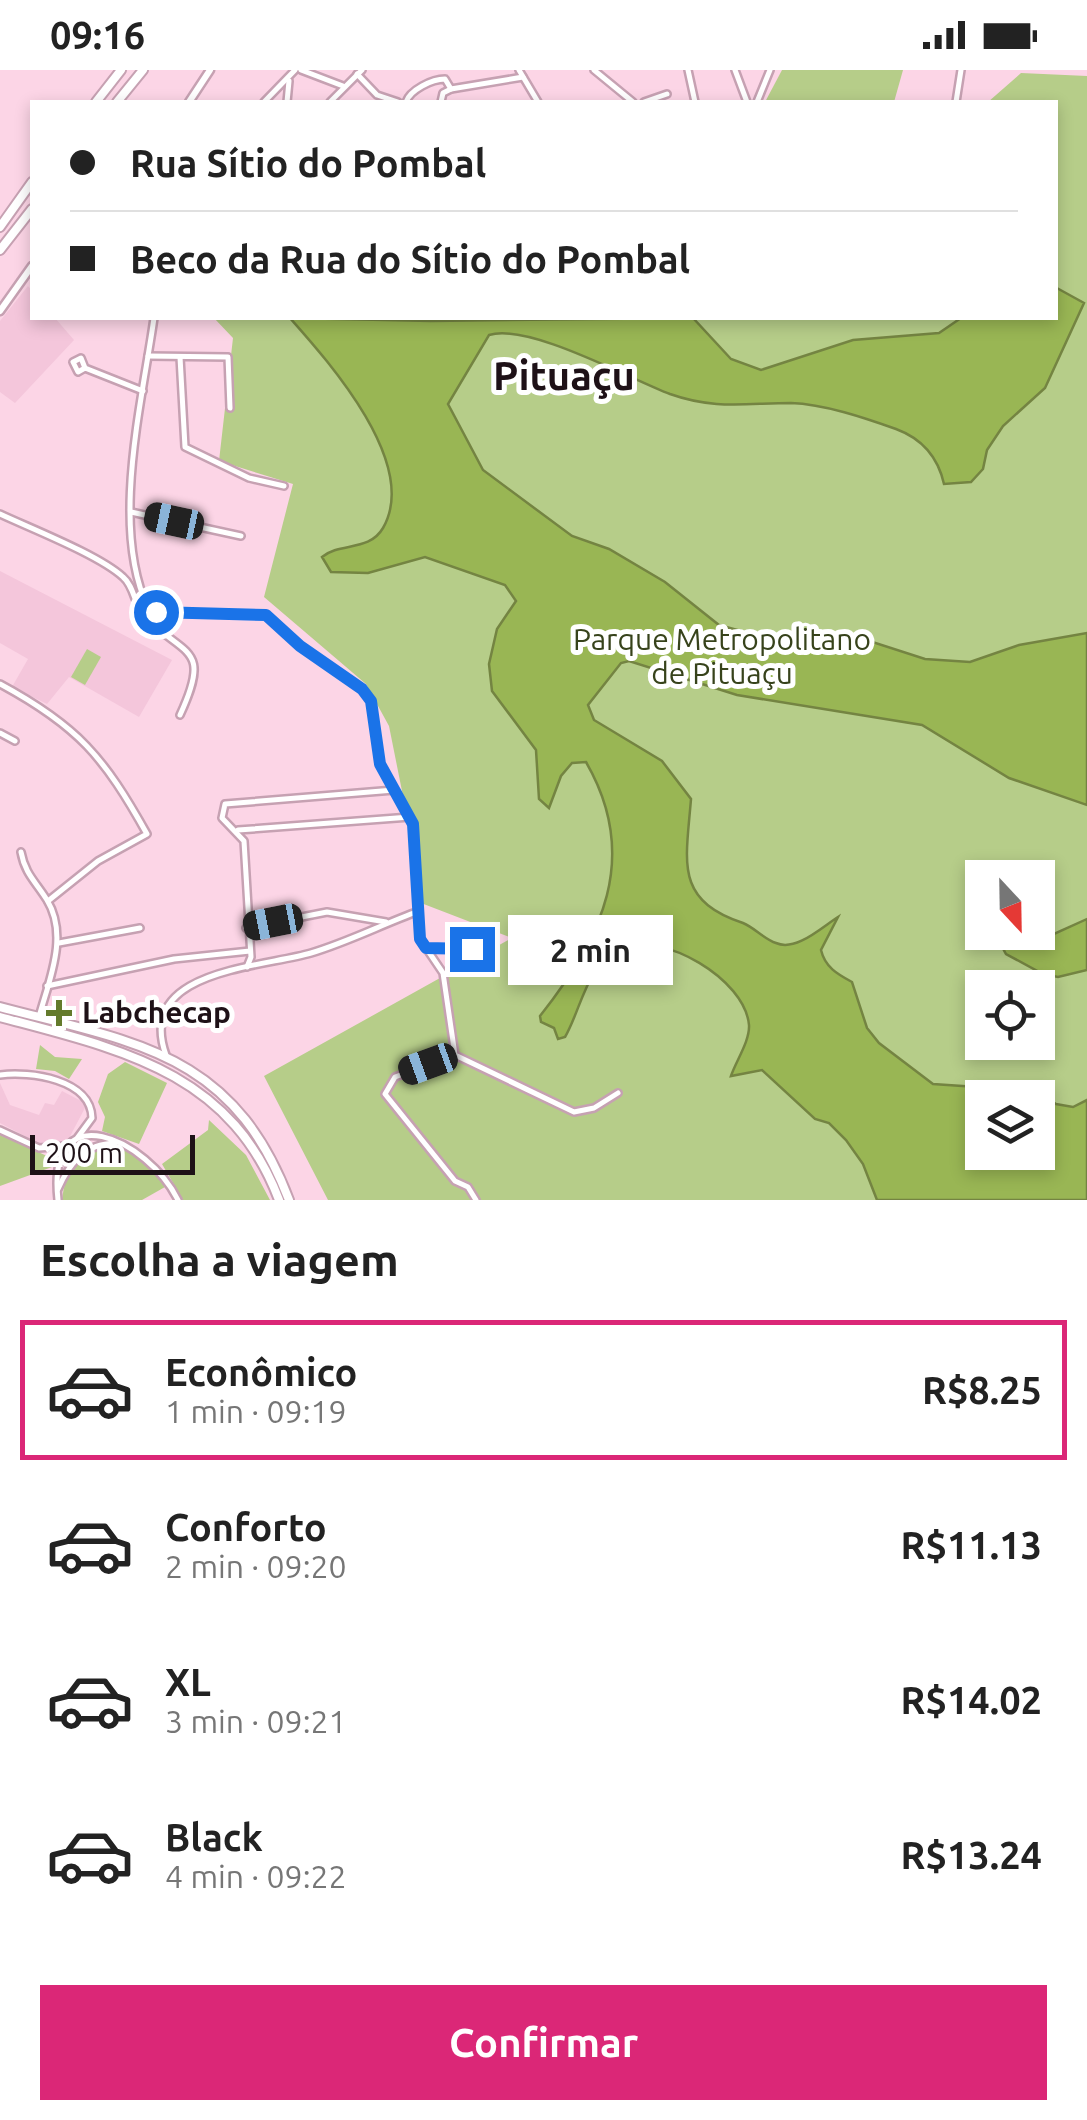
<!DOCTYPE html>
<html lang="pt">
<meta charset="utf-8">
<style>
:root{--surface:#fff;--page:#f6f6f6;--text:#222;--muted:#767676;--line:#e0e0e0;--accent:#db2777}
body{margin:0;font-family:Ubuntu,sans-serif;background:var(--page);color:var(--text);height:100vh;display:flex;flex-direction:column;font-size:38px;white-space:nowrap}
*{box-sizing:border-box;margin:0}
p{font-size:32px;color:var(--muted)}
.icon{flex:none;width:55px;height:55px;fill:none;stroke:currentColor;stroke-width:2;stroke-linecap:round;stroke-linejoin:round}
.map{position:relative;height:1130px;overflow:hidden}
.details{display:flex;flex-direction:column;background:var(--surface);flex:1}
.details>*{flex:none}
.guide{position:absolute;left:30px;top:30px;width:1028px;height:220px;border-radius:0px;box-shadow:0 5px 15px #0003;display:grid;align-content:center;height:220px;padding:0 40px;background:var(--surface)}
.needle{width:65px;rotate:158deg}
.tools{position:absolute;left:965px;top:790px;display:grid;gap:20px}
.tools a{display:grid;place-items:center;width:90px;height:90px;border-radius:0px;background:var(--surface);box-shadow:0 5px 15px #0003;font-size:50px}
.scale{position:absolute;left:30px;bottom:25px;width:165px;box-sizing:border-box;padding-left:10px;border:5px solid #1e1117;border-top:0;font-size:28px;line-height:35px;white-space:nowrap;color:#1e1117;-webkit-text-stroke:8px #fff;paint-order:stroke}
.end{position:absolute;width:45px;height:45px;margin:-22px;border:12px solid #1a73e8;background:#fff;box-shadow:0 0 0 5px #fff}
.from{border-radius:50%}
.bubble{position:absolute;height:70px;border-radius:0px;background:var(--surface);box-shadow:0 5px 15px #0003;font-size:32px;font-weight:700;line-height:70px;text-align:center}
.car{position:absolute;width:30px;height:60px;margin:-30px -15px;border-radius:12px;box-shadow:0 0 8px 2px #0007;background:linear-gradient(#222 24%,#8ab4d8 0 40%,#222 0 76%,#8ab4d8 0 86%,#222 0)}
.guide b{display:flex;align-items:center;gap:35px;height:95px;font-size:38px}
.guide b+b{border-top:2px solid var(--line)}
.guide i{width:25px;height:25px;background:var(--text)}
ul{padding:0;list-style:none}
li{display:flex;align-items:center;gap:30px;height:140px;margin:0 20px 15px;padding:0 20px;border:5px solid transparent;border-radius:0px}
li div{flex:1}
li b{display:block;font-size:38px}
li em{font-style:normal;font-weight:700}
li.current{border-color:var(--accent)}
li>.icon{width:90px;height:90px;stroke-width:1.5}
h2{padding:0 40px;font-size:45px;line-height:120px}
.cta{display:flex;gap:20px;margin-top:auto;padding:20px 40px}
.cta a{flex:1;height:115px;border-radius:0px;background:var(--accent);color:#fff;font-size:40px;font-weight:700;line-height:115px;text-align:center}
.status{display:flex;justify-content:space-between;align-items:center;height:70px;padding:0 50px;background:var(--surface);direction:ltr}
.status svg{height:28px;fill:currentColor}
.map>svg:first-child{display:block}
.built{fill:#f4c6db}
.green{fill:#b6cd89;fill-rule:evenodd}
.water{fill:#99b654;stroke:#748442;stroke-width:2.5;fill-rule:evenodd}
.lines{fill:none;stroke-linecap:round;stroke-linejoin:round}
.minor-casing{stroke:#c6a1b2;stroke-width:10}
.tertiary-casing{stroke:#c6a1b2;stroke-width:11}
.primary-casing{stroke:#c6a1b2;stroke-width:12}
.minor{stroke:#fff;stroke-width:5}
.tertiary{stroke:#fff;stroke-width:6}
.primary{stroke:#fff;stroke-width:8}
.route{stroke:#1a73e8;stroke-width:12}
.poi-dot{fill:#647b2c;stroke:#fff;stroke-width:4}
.labels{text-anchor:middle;stroke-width:10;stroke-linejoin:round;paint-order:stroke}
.park-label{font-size:30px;fill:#37431b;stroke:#fff}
.poi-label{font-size:30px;font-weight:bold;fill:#1e1117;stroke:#fff;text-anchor:start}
.district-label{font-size:40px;font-weight:bold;fill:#1e1117;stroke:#fff}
</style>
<div class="status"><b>09:16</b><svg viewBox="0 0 49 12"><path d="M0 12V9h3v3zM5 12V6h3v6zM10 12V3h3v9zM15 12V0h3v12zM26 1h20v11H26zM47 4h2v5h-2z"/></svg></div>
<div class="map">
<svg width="1087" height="1130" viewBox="0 0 1087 1130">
<rect width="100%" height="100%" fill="#fcd5e6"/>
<g class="built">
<polygon points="28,216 32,221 32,248 55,248 74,270 15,333 0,322 0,251"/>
<polygon points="0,501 172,590 139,647 69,607 47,634 12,617 28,589 0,573"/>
<polygon points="0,1013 10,1035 39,1045 45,1033 54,1035 62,1021 87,1034 66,1074 38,1073 0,1053"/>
</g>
<g class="green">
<polygon points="782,0 903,0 894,32 765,32"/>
<path d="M 1021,3 L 1087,6 L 1087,1130 L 328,1130 L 264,1006 L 512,868 L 421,833 L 415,755 L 404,731 L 389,656 L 366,614 L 264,527 L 293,414 L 219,391 L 233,268 L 214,248 L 1055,248 L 1055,32 L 988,32 ZM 982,808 L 1038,808 L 1038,862 L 982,862 ZM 982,918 L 1038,918 L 1038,972 L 982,972 ZM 982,1028 L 1038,1028 L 1038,1082 L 982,1082 Z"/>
<polygon points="87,579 101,587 85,615 71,607"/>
<polygon points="40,975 55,987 82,989 69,1009 55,1001 36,999"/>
<polygon points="125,992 167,1013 139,1074 102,1061 105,1047 98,1032 108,1004"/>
<polygon points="209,1050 246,1085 270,1130 183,1130 162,1094 208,1060"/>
<polygon points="0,1065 47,1086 56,1083 52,1097 0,1116"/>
<path d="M 108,1076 L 143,1083 L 166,1109 L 165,1117 L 142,1130 L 62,1130 C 65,1101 78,1081 108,1076 Z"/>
</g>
<g class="water">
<path d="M 1055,217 L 1084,233 L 1045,318 L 1003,356 L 987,380 L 983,399 L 971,412 L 944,414 C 938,387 923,369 896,359 C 865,348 824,334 791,333 C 746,333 715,340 670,324 C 628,308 529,253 489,265 L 448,334 L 483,400 L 572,466 L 609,479 L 665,512 L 719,555 L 770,569 L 820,572 L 854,566 L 925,589 L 970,592 L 1019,575 L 1087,563 L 1087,735 L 1009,708 L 922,655 L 737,625 L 629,591 L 621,593 L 588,635 L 594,650 L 662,691 L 691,729 C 686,792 674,830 743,853 C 755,858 764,869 776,873 C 796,882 822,857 838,847 L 821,880 C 825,897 837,904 852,912 L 867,958 L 879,973 L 933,1014 L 1036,1021 L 1056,1034 L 1073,1037 L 1087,1030 L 1087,1130 L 877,1130 L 863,1094 L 846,1070 L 829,1053 L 815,1049 L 762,1000 L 731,1006 C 736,991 750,971 749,955 C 745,909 663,861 621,878 C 587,892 581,940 565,967 L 558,969 L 554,958 L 541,952 L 540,946 C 602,868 641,787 586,692 L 572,693 L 561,706 L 549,738 L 539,729 L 536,680 L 492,621 L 489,594 L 497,559 L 516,531 L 505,515 L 425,487 L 368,503 L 331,502 L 322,487 C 340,472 369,482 383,458 C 420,394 329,292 290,248 L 431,251 L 693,248 L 731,289 L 761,300 L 853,270 L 939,263 L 961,248 L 1055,248 ZM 982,1028 L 1038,1028 L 1038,1082 L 982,1082 Z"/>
<polygon points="1087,849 1087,900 1058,907 1043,904 1006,884 999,871 1007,863 1054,864"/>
</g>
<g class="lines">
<defs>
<g id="minor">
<polyline points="301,0 343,16"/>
<polyline points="519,0 538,32"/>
<polyline points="594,0 633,32"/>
<polyline points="688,0 695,32"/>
<polyline points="735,0 747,32"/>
<polyline points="357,4 377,25 398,32"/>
<polyline points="264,32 295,0"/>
<polyline points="287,32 289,11"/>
<polyline points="330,32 362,0"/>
<path d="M 406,32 C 410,20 432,9 445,9 L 451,19"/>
<polyline points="441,32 443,23 451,19 523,7"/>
<polyline points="644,32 667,24"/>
<polyline points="757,32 770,0"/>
<polyline points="956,32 961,0"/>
<path d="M 154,248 C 142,333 110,457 148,538 L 172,543 L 266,545 L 300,576 L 362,619 L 371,631 L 380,694 L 413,754 L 420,869 L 443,903 L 455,985 L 574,1042 L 594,1038 L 618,1023"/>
<polyline points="148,286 228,287 230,338"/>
<polyline points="180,287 185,377 249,408 284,416"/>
<polyline points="85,298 81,288 73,292 78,302 85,298 143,321"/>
<polyline points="131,442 241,466"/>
<path d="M 0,444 C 32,459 99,485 123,507 C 135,517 134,536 145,547 C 185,587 212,576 180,645"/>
<path d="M 0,614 C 78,656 104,687 147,764 L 98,791 L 48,831"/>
<polyline points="0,663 15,671"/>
<polyline points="238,760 410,747"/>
<path d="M 21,782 C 25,804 36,812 47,830 C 69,866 49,910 39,947"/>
<polyline points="246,858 327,842 386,852"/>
<polyline points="59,873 140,858"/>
<polyline points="426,878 471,879"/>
<polyline points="247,897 251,887 244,771 222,748 225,734 394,720"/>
<polyline points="47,916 174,889 250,881"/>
<path d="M 166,985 C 135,900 259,898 311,883 C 348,872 383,854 419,841"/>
<polyline points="455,985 395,1007 385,1024 455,1111 468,1117 476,1130"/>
<path d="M 0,1005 C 30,1001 91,1009 92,1048 L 78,1067"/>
<polyline points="0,1060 39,1078 65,1076"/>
<path d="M 58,1119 C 70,1092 85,1074 115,1073"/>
<path d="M 58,1130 C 46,1022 148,1069 178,1130"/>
</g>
<g id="tertiary">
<polyline points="189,32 210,0"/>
<polyline points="0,241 32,196"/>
</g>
<g id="primary">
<polyline points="96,32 121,0"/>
<polyline points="117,32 143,0"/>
<polyline points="0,157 32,112"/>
<polyline points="0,180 32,139"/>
<path d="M 0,937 C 136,973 233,982 289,1130"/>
<path d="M 0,947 C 119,979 230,1001 279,1130"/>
</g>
</defs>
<use href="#minor" class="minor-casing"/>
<use href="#tertiary" class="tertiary-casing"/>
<use href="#primary" class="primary-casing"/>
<use href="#minor" class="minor"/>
<use href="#tertiary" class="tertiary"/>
<use href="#primary" class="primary"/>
</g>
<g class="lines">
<polyline class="route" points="156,542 266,545 300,576 362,619 371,631 380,694 413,754 420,869 426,878 472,879"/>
</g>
<path class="poi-dot" d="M54 928h10v10h10v10h-10v10h-10v-10h-10v-10h10z"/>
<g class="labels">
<g class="park-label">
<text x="722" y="580">Parque Metropolitano<tspan x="722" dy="34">de Pituaçu</tspan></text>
</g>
<g class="poi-label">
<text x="82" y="953">Labchecap</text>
</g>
<g class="district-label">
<text x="564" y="320">Pituaçu</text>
</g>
</g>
</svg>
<div class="tools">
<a><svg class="needle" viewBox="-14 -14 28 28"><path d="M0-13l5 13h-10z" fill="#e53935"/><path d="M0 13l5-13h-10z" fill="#767676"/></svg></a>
<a><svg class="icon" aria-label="locate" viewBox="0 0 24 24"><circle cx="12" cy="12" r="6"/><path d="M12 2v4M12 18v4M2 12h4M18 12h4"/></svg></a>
<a><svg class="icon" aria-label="layers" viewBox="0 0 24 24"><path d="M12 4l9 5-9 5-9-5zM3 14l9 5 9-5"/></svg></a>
</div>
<div class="scale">200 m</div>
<i class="end from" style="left:156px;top:542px"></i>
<i class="end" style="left:472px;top:879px"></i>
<div class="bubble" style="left:508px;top:845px;width:165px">2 min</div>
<i class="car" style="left:174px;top:451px;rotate:282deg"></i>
<i class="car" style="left:273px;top:852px;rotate:259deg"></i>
<i class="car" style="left:428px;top:994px;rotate:250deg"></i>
<div class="guide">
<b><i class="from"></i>Rua Sítio do Pombal</b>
<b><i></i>Beco da Rua do Sítio do Pombal</b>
</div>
</div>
<section class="details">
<h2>Escolha a viagem</h2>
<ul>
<li class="current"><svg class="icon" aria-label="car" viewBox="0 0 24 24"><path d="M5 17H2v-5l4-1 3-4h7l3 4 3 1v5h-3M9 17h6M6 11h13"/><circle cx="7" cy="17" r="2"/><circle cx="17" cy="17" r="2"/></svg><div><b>Econômico</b><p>1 min · 09:19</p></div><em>R$8.25</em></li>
<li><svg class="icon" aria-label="car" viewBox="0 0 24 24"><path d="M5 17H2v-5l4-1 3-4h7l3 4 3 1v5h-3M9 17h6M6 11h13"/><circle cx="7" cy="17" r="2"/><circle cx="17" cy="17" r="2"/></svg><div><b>Conforto</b><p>2 min · 09:20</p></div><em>R$11.13</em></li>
<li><svg class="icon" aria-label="car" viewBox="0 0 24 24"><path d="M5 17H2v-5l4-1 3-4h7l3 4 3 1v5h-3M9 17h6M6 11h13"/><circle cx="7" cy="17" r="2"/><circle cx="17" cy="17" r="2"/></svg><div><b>XL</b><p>3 min · 09:21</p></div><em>R$14.02</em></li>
<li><svg class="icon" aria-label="car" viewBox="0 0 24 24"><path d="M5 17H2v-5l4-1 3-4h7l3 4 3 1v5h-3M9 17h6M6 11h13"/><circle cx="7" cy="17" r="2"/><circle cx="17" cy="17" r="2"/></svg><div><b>Black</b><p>4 min · 09:22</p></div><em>R$13.24</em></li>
</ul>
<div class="cta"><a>Confirmar</a></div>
</section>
